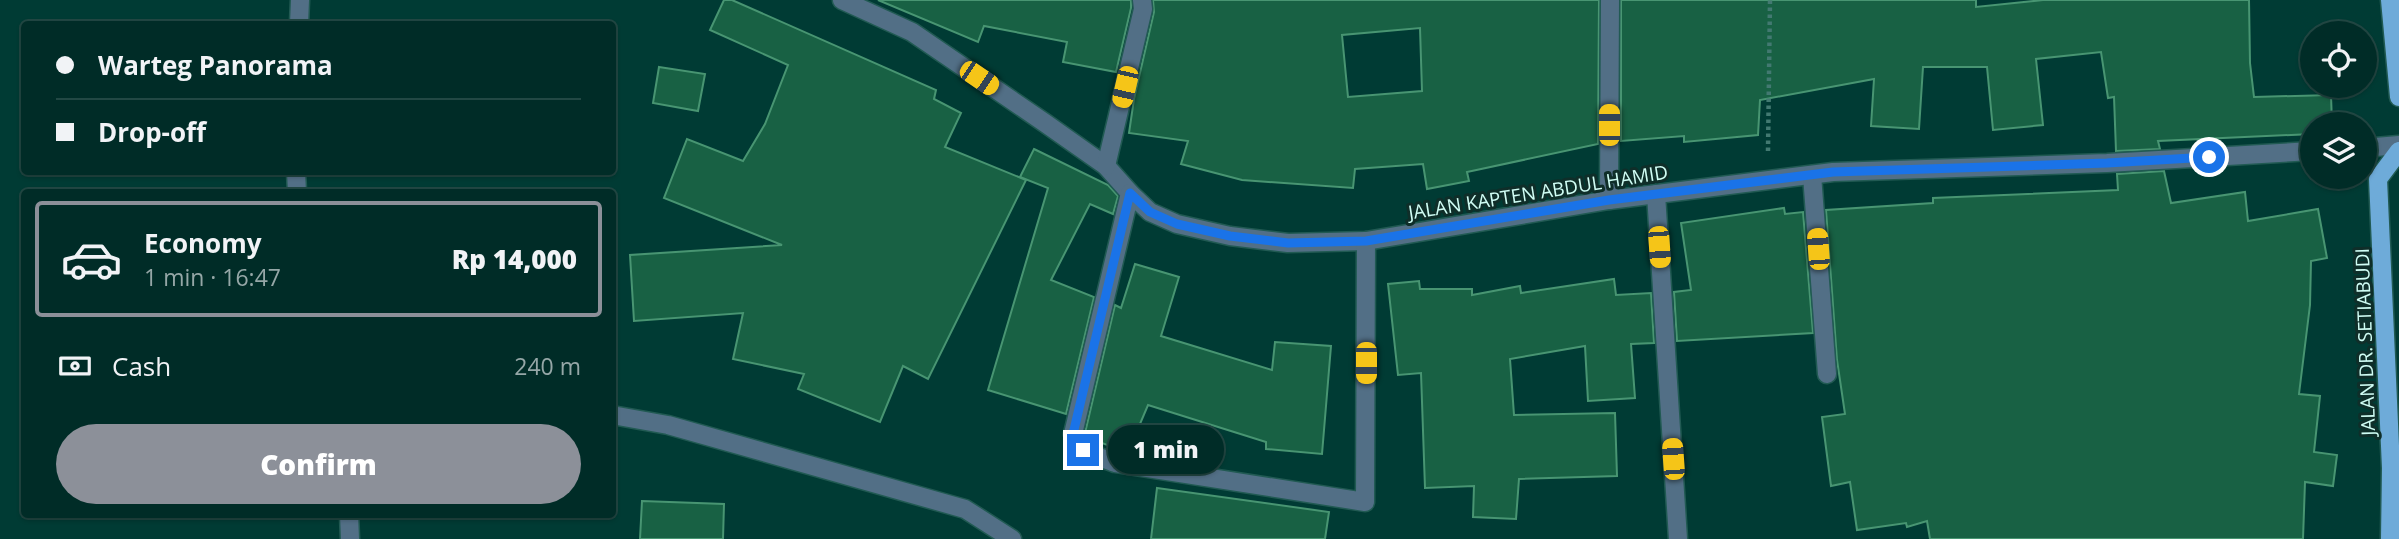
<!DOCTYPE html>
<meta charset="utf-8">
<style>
:root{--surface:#002c27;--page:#0a342f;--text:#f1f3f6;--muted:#95a7a7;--line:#224844;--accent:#8c9099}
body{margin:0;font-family:"Open Sans",sans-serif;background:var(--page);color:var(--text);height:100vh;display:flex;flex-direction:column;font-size:26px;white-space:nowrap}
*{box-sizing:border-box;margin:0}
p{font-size:23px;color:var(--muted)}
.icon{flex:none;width:38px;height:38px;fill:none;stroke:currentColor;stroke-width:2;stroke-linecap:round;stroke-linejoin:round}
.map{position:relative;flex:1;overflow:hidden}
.panel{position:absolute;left:21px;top:189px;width:595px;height:329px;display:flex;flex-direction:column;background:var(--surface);border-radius:7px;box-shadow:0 2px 5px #0004,0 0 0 2px var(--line)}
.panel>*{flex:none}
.hud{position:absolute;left:21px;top:21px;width:595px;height:154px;border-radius:7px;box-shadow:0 2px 5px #0004,0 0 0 2px var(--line);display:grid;align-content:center;height:154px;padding:0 35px;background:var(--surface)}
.controls{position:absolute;left:2300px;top:21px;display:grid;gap:14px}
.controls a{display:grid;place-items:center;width:77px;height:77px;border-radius:50%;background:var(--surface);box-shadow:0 2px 5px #0004,0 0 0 2px var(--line);font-size:35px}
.end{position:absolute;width:32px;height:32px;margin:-16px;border:9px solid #1a73e8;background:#fff;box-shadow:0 0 0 4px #fff}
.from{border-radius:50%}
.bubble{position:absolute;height:49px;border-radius:24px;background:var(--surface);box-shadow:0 2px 5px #0004,0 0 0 2px var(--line);font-size:23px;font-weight:800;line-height:49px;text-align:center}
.car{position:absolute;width:21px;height:42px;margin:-21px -10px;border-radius:9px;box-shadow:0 0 5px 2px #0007;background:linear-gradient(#f5c518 24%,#345 0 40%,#f5c518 0 76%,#345 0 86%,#f5c518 0)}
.hud b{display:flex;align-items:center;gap:24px;height:66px;font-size:26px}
.hud b+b{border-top:2px solid var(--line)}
.hud i{width:18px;height:18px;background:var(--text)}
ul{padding:12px 0 0;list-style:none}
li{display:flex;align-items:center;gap:21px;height:116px;margin:0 14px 10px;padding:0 21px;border:4px solid var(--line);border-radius:7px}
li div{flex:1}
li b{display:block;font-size:26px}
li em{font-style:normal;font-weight:800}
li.active{border-color:var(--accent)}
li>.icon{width:63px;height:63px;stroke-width:1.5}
.pay{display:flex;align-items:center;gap:18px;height:77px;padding:0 35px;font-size:26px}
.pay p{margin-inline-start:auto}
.primary-button{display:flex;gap:14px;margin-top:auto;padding:14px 35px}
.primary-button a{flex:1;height:80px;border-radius:42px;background:var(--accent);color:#fff;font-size:28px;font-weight:800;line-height:80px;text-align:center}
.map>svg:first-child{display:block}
.building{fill:#186144;stroke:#489572;stroke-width:2;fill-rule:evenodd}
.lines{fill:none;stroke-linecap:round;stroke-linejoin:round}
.minor-casing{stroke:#215a53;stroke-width:21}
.major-casing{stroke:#215a53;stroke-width:21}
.path{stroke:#427971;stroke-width:4.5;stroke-dasharray:3.5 3.5;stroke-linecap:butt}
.minor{stroke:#526f86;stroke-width:18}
.major{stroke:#6eabd9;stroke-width:18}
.route{stroke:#1a73e8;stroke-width:9}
.labels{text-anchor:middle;stroke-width:6;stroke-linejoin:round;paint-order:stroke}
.street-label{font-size:19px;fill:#d0fdf4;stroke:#0f2e29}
</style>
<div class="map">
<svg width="2399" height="539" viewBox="0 0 2399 539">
<rect width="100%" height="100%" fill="#003b34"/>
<g class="building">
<polygon points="724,0 732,0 936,90 934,99 961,113 945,147 1026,180 928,379 903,366 880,422 798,389 804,374 733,359 743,313 634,321 630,255 782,245 664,198 687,139 743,161 765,124 788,65 710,30"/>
<polygon points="878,0 1131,0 1131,8 1116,72 1063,62 1067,42 984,26 978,42"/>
<path d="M 1153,0 L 1599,0 L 1598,144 L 1467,172 L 1469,181 L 1427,189 L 1423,164 L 1355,169 L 1353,188 L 1242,180 L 1181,164 L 1188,141 L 1129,133 L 1134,99 L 1154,12 ZM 1420,28 L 1422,91 L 1348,97 L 1342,35 Z"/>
<polygon points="1621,0 1976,0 1976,7 2043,0 2249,0 2250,63 2254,97 2331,95 2332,124 2312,124 2312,134 2158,141 2160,149 2116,151 2114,97 2108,98 2101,52 2036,59 2043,125 1993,130 1987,67 1923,67 1919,129 1871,126 1874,79 1760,100 1758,135 1684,142 1684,136 1621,141"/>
<polygon points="659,67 705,74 698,111 653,103"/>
<polygon points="1034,149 1108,185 1118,196 1113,214 1090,204 1051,280 1094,297 1066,414 988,390 1048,188 1020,177"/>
<polygon points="2164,171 2171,203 2245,192 2248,221 2318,209 2327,258 2311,261 2310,305 2299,394 2320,396 2314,452 2337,455 2333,486 2305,482 2303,539 1930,539 1927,521 1907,527 1906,523 1857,530 1850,482 1831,486 1822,417 1845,414 1837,360 1826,210 1933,203 1933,198 2118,190 2117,174"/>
<polygon points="1784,208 1785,214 1803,212 1813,333 1677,341 1674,292 1691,290 1681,223"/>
<polygon points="1135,264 1179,277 1161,336 1272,370 1275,342 1331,346 1322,454 1266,449 1266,442 1148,405 1134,438 1132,454 1088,438 1085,433 1115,305 1121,308"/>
<polygon points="1614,279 1616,295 1651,293 1654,343 1631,344 1635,398 1588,401 1585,346 1510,359 1514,415 1615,413 1617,476 1519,479 1516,519 1473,517 1474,486 1425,488 1421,373 1398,375 1388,284 1419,281 1420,289 1472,289 1472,295 1520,286 1521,293"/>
<polygon points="1157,488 1329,512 1325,539 1151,539"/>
<polygon points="642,501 724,504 723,539 640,539"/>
</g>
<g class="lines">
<defs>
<g id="minor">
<polyline points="842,0 912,32 1045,123 1106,166 1130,193 1150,212 1177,224 1230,236 1288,243 1366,241 1609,200 1833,172 2107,163 2312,151"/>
<polyline points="299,24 300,0"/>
<polyline points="2364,148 2399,145"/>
<polyline points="1106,166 1143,9 1142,0"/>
<polyline points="296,172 297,192"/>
<polyline points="1812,175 1827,374"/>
<path d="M 1130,193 L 1073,434 C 1078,453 1098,456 1115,463 L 1365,502 L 1366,241"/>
<polyline points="1656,194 1678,539"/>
<polyline points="1609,200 1610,0"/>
<polyline points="612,415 668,425 965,509 1012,539"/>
<polyline points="349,514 350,539"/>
</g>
<g id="major">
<polyline points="2390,0 2399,97"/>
<polyline points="2390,539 2391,468 2378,179 2399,151"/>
</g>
</defs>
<use href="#minor" class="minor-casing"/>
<use href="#major" class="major-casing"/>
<polyline class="path" points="1768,151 1770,0"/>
<use href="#minor" class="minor"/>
<use href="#major" class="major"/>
</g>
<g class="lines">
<polyline class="route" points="1083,450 1075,442 1073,434 1130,193 1150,212 1177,224 1230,236 1288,243 1366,241 1609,200 1833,172 2107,163 2209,157"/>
</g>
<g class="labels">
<g class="street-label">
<text transform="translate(1538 192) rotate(-9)" y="7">JALAN KAPTEN ABDUL HAMID</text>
<text transform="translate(2365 342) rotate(-92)" y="7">JALAN DR. SETIABUDI</text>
</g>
</g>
</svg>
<div class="controls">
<a><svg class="icon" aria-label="locate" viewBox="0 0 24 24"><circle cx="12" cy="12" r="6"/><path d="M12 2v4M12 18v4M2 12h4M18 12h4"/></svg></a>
<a><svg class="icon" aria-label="layers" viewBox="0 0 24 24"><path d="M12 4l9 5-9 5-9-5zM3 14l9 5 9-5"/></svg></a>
</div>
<i class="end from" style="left:2209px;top:157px"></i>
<i class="end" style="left:1083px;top:450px"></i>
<div class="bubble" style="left:1108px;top:425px;width:116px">1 min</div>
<i class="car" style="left:979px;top:78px;rotate:124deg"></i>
<i class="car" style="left:1125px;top:87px;rotate:193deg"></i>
<i class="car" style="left:1609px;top:125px;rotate:0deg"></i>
<i class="car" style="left:1659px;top:247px;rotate:176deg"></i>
<i class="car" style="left:1818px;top:249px;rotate:356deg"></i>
<i class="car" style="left:1366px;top:363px;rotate:180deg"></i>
<i class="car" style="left:1673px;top:459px;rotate:356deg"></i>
<div class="hud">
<b><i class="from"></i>Warteg Panorama</b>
<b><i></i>Drop-off</b>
</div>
<section class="panel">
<ul>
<li class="active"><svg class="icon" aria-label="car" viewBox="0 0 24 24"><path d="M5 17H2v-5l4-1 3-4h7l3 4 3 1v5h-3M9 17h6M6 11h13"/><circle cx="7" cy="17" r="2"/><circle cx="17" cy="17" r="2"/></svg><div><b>Economy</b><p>1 min · 16:47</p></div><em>Rp 14,000</em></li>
</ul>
<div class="pay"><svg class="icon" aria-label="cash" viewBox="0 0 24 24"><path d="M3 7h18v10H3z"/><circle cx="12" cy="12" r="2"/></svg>Cash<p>240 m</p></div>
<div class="primary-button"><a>Confirm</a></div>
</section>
</div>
